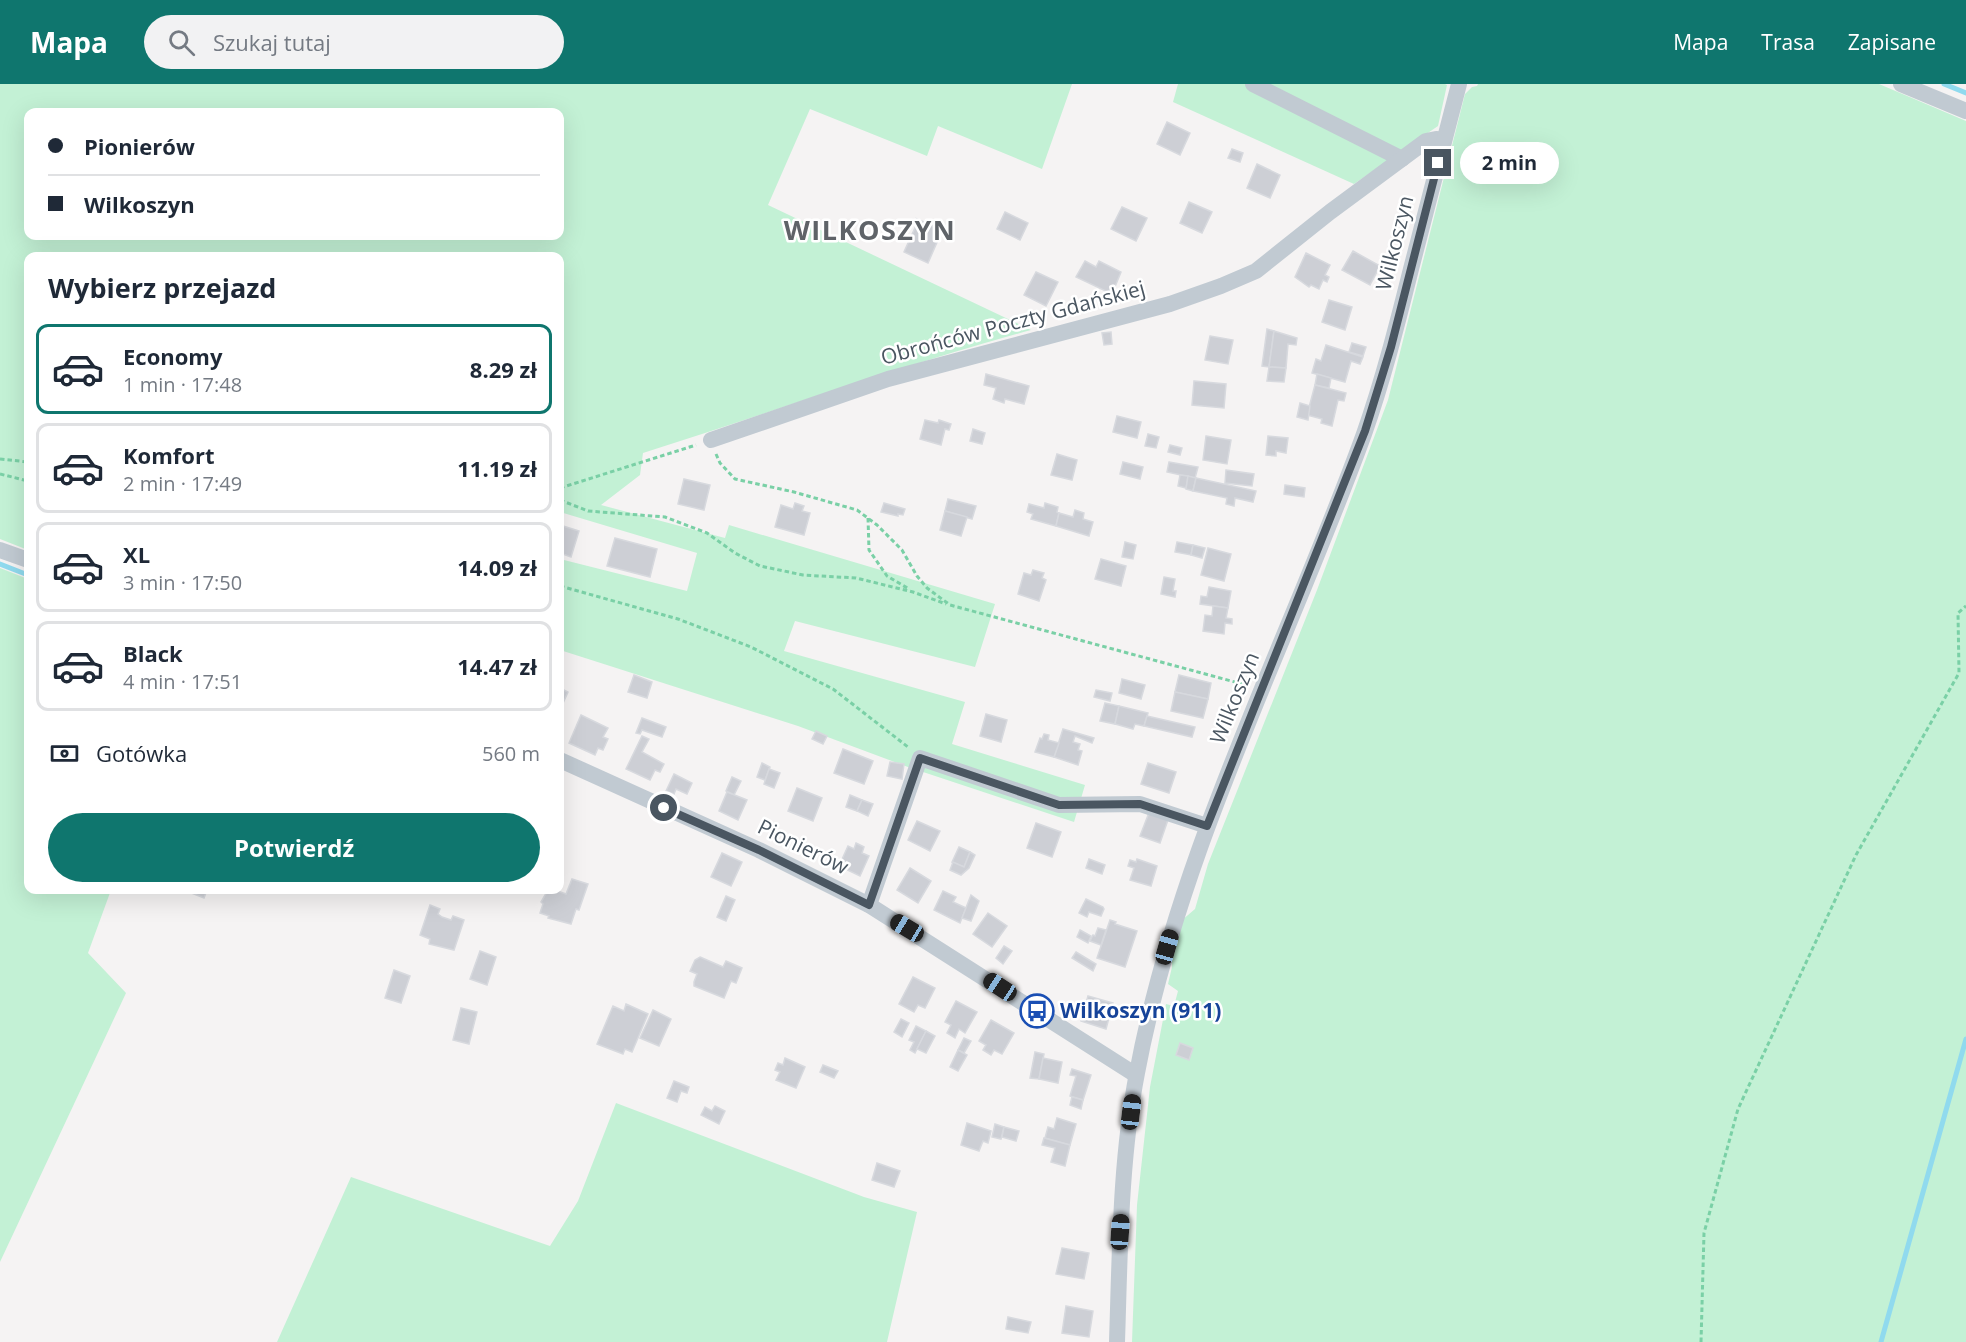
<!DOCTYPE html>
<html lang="pl">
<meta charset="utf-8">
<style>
:root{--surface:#fff;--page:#f2f2f3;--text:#1f2937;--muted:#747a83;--line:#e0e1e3;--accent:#0f766e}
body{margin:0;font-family:"Open Sans",sans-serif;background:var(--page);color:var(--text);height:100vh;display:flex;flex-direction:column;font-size:22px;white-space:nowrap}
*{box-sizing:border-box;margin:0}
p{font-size:20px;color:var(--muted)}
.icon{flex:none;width:33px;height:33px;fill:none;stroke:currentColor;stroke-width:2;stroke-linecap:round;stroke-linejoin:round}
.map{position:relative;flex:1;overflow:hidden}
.side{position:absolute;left:24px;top:168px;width:540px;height:642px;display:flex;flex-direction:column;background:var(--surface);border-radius:12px;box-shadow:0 6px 24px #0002}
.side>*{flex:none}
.banner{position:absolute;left:24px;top:24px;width:540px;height:132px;border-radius:12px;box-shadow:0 6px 24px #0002;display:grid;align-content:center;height:132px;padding:0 24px;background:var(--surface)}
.end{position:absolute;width:27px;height:27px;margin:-14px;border:8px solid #4a5661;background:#fff;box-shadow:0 0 0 3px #fff}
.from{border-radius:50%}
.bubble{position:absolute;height:42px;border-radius:21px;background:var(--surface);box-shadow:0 6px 24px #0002;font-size:20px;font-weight:700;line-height:42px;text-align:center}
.car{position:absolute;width:18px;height:36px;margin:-18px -9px;border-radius:8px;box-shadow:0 0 4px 2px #0007;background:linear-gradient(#222 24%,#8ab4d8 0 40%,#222 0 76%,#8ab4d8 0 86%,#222 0)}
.banner b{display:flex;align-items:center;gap:21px;height:57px;font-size:22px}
.banner b+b{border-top:2px solid var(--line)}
.banner i{width:15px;height:15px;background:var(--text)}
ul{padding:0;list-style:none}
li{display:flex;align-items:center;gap:18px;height:90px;margin:0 12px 9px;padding:0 12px;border:3px solid var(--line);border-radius:12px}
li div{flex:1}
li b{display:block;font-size:22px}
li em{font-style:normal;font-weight:700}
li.on{border-color:var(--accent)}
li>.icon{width:54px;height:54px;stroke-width:1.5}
h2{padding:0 24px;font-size:27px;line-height:72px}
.pay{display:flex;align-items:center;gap:15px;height:66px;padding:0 24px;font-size:22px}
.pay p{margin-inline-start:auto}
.cta{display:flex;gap:12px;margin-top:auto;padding:12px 24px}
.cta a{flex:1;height:69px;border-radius:36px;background:var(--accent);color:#fff;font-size:24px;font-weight:700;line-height:69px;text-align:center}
header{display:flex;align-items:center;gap:36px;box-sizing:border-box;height:84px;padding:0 30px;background:var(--accent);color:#fff}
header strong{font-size:28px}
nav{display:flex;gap:33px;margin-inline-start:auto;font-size:21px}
.search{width:420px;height:54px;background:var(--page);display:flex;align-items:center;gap:15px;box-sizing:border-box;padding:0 21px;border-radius:33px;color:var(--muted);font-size:22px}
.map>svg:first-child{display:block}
.green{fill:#c3f1d5;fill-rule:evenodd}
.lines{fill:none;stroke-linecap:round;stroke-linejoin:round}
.stream{stroke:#90daee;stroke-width:5}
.building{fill:#cdcfd5;stroke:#d7d9de;stroke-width:1.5}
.path{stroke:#7ad0a6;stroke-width:3;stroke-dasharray:4.5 3;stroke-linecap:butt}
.minor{stroke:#c1cad2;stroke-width:16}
.route{stroke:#4a5661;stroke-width:8}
.labels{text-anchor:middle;stroke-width:5;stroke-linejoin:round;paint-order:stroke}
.street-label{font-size:21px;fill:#4a5661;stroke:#fff}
.transit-label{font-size:21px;font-weight:bold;fill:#164399;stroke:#fff;text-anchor:start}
.district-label{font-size:27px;font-weight:bold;letter-spacing:1.5px;fill:#5f6368;stroke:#fff}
</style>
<header>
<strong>Mapa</strong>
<div class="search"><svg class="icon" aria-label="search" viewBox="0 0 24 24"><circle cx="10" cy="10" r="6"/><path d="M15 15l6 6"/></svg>Szukaj tutaj</div>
<nav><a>Mapa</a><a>Trasa</a><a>Zapisane</a></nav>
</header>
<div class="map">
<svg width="1966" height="1258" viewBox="0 0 1966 1258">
<rect width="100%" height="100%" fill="#f5f3f3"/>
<g class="green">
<path d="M 0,0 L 1072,0 L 1042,85 L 938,42 L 927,72 L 810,25 L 768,121 L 1031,246 C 900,282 772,328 643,369 L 640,391 L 601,421 L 725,454 L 729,441 L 995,520 L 975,583 L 795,537 L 784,567 L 965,618 L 952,660 L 1085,701 L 1074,738 L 908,683 L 798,642 L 560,566 L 560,475 L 687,507 L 697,469 L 560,428 L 560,172 L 28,172 L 28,466 L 0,455 ZM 28,28 L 560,28 L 560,152 L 28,152 Z"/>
<polygon points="1178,0 1445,0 1447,1 1438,42 1354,100 1173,18"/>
<polygon points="1478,0 1879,0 1966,37 1966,1258 1132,1258 1137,1121 1150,1003 1166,920 1174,922 1178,907 1168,900 1172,883 1172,872 1181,837 1195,825 1208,780 1317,506 1388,316 1465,10 1472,3 1477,2"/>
<polygon points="0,484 28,495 28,806 111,806 88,869 126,909 0,1178"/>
<polygon points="616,1019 864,1113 917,1128 887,1258 277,1258 351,1093 550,1162 578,1117"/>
</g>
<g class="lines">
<g class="stream">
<polyline points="1944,0 1966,9"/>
<polyline points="0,480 28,491"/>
<polyline points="1881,1258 1966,955"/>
</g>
</g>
<g class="building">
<polygon points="1167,38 1190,49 1180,71 1157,60"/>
<polygon points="1232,65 1243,69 1240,78 1228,74"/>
<polygon points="1257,80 1280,91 1270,114 1247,104"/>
<polygon points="1189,118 1212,128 1202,149 1180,139"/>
<polygon points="1122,123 1147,134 1136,157 1111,145"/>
<polygon points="1005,128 1028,139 1020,156 997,145"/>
<polygon points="917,135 944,147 942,147 928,179 904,168 918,137"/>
<polygon points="1353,167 1380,182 1370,201 1342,186"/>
<polygon points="1306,169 1330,181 1325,191 1329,193 1327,198 1323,196 1319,205 1311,201 1309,203 1295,193"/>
<polygon points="1085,177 1096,183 1099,177 1121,188 1112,210 1076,193"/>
<polygon points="1036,188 1058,198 1046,222 1024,211"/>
<polygon points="1329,216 1352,223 1345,246 1322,238"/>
<polygon points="1267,245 1274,247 1269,283 1262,282"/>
<polygon points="1274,247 1297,254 1296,261 1288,260 1286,284 1269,283"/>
<polygon points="1111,248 1112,260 1104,261 1102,249"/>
<polygon points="1210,252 1233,256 1228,280 1205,276"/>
<polygon points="1352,259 1366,263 1363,272 1349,268"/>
<polygon points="1326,261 1363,273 1360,280 1351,277 1345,298 1312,289 1316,275 1321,277"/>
<polygon points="1269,283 1286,284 1284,298 1267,297"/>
<polygon points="986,290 1029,302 1024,320 1005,315 1004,319 993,315 996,304 984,301"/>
<polygon points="1317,290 1331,294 1329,304 1315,301"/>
<polygon points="1194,297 1226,300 1224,324 1192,321"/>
<polygon points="1315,301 1346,309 1344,317 1338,316 1332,342 1321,339 1322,335 1307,331"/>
<polygon points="1300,319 1310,322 1308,336 1297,333"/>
<polygon points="1117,332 1141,338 1137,354 1113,348"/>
<polygon points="925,336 938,339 939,336 951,340 949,346 945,345 941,361 920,355"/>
<polygon points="973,345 985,349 982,360 970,357"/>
<polygon points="1148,350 1159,353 1156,364 1145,362"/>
<polygon points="1206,352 1231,356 1227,380 1203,376"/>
<polygon points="1268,352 1288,354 1286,369 1276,367 1276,372 1266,371"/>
<polygon points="1170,361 1182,364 1180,371 1168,368"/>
<polygon points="1057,370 1077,376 1072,396 1051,391"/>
<polygon points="1123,378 1143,383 1140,395 1120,390"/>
<polygon points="1169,378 1198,383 1195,394 1167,388"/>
<polygon points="1226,386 1254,390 1252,402 1225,399"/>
<polygon points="1180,391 1188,392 1186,404 1178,402"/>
<polygon points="1188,392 1196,394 1193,407 1186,405"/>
<polygon points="1196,394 1256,407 1253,418 1235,414 1234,422 1226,420 1227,414 1193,407"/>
<polygon points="684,395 710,401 704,426 678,420"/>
<polygon points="1285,401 1305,404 1304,413 1284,410"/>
<polygon points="948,415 976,422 972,435 945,427"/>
<polygon points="795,419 804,422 802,427 810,429 804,451 775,443 781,421 793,425"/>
<polygon points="884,419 905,425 903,431 898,430 898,432 881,428"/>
<polygon points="1045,419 1058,423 1057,428 1059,429 1056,442 1031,435 1033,430 1027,428 1029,420 1044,424"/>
<polygon points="1075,426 1084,429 1083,435 1093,438 1089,452 1056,442 1059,429 1073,433"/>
<polygon points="945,427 967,433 961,452 940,446"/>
<polygon points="560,441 579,447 571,473 560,469"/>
<polygon points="615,454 657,465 650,493 607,482"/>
<polygon points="1125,458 1136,461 1133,475 1122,473"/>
<polygon points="1177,458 1193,461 1191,471 1175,468"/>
<polygon points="1193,461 1205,464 1202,474 1191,471"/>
<polygon points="1208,464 1231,470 1224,497 1201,491"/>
<polygon points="1101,475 1126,482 1121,502 1095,495"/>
<polygon points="1033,486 1044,489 1042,494 1046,496 1039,517 1018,510 1024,489 1031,491"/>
<polygon points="1164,493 1175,495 1173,507 1176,507 1175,513 1161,510"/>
<polygon points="1209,503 1231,507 1228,524 1200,520 1201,512 1207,513"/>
<polygon points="1213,522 1228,524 1226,534 1232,535 1232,540 1225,539 1224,550 1203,547 1205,531 1212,532"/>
<polygon points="634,591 652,598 647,614 628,608"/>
<polygon points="1179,591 1211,599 1208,615 1175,608"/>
<polygon points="1122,595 1145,601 1141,615 1119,609"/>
<polygon points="560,604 568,608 560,626"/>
<polygon points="1096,606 1112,609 1110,617 1094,613"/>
<polygon points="1175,608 1208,615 1203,634 1171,627"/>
<polygon points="1105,619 1119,622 1115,640 1100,637"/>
<polygon points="1119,622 1148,629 1144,642 1135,640 1133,645 1115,640"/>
<polygon points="986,630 1007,636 1001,658 980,652"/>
<polygon points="581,631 608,644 603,653 608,655 603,666 598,664 595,671 569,659"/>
<polygon points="1147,632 1195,643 1192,653 1144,642"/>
<polygon points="642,634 666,643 662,653 642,646 640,650 636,649"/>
<polygon points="1063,645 1094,654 1092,659 1075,652 1073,658 1080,660 1078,666 1082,667 1078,681 1054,673"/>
<polygon points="816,647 827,652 823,660 812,655"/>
<polygon points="1044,650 1049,651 1048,656 1059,659 1054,673 1035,668 1040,654 1042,655"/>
<polygon points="642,652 649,655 642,668 664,680 660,688 655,686 650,696 626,685"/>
<polygon points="843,665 873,677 864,700 834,689"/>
<polygon points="890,678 904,680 902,695 887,692"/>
<polygon points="762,679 770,683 765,696 757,693"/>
<polygon points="1148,679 1176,688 1169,709 1141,700"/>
<polygon points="769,685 780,689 774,704 764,700"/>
<polygon points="674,690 692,699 687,710 676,705 674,710 666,707"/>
<polygon points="732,693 741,697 734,711 726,707"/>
<polygon points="797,704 822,714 813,737 788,727"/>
<polygon points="727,708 747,716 738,736 719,727"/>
<polygon points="850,711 862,716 857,727 846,723"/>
<polygon points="862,716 873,720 868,732 857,727"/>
<polygon points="1150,726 1169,733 1160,759 1140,752"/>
<polygon points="917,737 940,747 930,767 908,756"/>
<polygon points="1036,739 1061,748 1052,773 1027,764"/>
<polygon points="856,759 864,763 862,769 869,772 860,792 839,782 848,762 854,765"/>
<polygon points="959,763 970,768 964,783 952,778"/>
<polygon points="970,768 975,771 969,784 961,791 950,786 953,778 964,783"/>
<polygon points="722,769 742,778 731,802 711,793"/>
<polygon points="1089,775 1105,781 1102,790 1086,784"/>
<polygon points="1137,775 1157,782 1151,802 1130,796 1134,784 1128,782 1130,776 1136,778"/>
<polygon points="910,784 931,797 918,819 897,806"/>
<polygon points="572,795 588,800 579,826 576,825 571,840 548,834 549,832 540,829 543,820 541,818 548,806 555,806 566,810"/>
<polygon points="184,806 207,806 204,814"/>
<polygon points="943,807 956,813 953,818 966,824 960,839 934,826"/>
<polygon points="971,811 979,817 971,837 962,834"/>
<polygon points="726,812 735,816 726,837 717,833"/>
<polygon points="1086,815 1103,823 1104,825 1101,832 1089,828 1087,833 1079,829"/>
<polygon points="430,821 440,825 438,830 442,833 451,836 453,832 464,836 454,866 429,860 430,855 420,851"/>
<polygon points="988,829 1007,842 992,863 973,850"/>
<polygon points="1110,836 1116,838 1115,840 1137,847 1125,883 1097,874"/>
<polygon points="1098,844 1106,846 1101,861 1090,857 1093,851 1095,852"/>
<polygon points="1080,846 1091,852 1088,859 1077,853"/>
<polygon points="1004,862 1012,867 1003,880 996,874"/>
<polygon points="480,867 496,873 487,901 470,895"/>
<polygon points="1076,868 1096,880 1093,887 1072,874"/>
<polygon points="700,873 723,883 726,877 742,884 736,899 731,897 724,914 694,902 694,898 697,890 690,887 695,876"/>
<polygon points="394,886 410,892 401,919 385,914"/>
<polygon points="913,893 935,904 925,924 918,921 914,928 899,920"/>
<polygon points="1088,912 1113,919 1106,945 1081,937"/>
<polygon points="956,917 977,928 965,949 959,945 955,954 947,949 951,941 945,938"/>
<polygon points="626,920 648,930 632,968 625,965 623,970 597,960 613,922 624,927"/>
<polygon points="461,924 477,928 469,960 453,956"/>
<polygon points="653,926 671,935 659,962 640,954"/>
<polygon points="901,935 909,939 902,953 894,948"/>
<polygon points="991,936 1014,949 1002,970 994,966 991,971 983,966 986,961 979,957"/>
<polygon points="916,942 926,947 915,969 910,966 914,958 909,956"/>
<polygon points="926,947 935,952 926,969 917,965"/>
<polygon points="964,954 971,957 964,969 958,966"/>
<polygon points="1180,959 1193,964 1189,976 1176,971"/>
<polygon points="958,966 967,971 958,987 950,983"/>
<polygon points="1035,968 1044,970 1039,995 1030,994"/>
<polygon points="785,974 805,983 796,1004 776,996 780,988 775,986 778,979 783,981"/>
<polygon points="1043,974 1062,978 1058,999 1039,995"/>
<polygon points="823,981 838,987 834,994 820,988"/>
<polygon points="1072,985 1091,991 1083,1016 1070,1012 1076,992 1070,991"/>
<polygon points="674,997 689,1003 687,1009 681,1007 677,1018 667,1014"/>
<polygon points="1072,1013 1083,1016 1081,1025 1070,1021"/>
<polygon points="715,1022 725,1027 719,1040 701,1031 705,1023 712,1027"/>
<polygon points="1057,1034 1076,1040 1070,1061 1045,1054 1048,1043 1054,1045"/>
<polygon points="967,1039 991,1047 988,1059 983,1057 979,1067 961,1061"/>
<polygon points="995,1040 1004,1043 1001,1055 992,1053"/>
<polygon points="1004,1043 1019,1047 1016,1057 1002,1053"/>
<polygon points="1044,1054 1070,1061 1065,1082 1051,1078 1055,1064 1042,1061"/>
<polygon points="877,1079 900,1087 894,1103 872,1096"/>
<polygon points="1062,1164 1089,1169 1084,1195 1056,1190"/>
<polygon points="1066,1222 1093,1227 1089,1253 1062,1249"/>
<polygon points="1008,1233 1031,1238 1028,1249 1006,1245"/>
</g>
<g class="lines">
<g class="path">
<polyline points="716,370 720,379 735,395 794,408 857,426 877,441 902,466 917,492 927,504 950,521 1246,601"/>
<polyline points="0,375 28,378"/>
<polyline points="0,390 28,397"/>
<polyline points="560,404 696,361"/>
<polyline points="560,416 588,427 665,433 707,449 735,469 760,482 803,491 856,494 913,508 946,520"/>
<polyline points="868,434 869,466 887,492 909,505"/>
<polyline points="560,502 678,535 751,563 833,605 908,663"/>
<polyline points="1701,1258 1704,1149 1738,1025 1856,771 1959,589 1958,529 1966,522"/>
</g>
<g class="minor">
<polyline points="1253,0 1402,75"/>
<polyline points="1901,0 1966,27"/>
<polyline points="711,356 888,295 1170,220 1221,202 1256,187 1330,128 1426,57 1436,55 1444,56"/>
<polyline points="0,466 28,476"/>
<polyline points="560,676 759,766 869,821 1136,991"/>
<polyline points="869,821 920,674 1059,721 1140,720 1207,742"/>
<path d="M 1117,1258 C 1120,1168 1120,1077 1137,989 C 1179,765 1287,562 1364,350 C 1383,296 1397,241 1411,185 C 1427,123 1443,62 1459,0"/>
</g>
</g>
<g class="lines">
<polyline class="route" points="664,724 759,766 869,821 920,674 1059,721 1140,720 1207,742 1365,347 1391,263 1438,79"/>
</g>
<defs>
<symbol id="bus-ring" viewBox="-11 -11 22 22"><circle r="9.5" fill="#fff" stroke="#1a4fb4" stroke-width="1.5"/><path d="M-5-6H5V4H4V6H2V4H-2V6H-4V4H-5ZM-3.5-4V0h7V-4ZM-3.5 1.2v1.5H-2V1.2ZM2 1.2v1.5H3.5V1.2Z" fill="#1a4fb4"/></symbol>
</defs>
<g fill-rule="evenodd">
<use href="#bus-ring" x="1018" y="908" width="38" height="38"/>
</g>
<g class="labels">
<g class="street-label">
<text transform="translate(1395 159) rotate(-76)" y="7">Wilkoszyn</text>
<text transform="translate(1013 239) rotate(-15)" y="7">Obrońców Poczty Gdańskiej</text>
<text transform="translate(1235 614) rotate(-68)" y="7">Wilkoszyn</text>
<text transform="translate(803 763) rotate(26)" y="7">Pionierów</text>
</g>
<g class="transit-label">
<text x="1060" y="934">Wilkoszyn (911)</text>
</g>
<g class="district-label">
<text x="870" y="156">WILKOSZYN</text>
</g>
</g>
</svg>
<i class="end from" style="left:664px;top:724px"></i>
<i class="end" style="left:1438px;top:79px"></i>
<div class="bubble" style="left:1460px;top:58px;width:99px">2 min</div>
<i class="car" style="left:907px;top:844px;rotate:301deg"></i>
<i class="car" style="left:1167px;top:863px;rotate:16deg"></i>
<i class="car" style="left:1000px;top:903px;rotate:303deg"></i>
<i class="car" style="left:1131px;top:1028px;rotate:7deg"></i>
<i class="car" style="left:1120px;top:1148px;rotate:4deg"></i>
<div class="banner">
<b><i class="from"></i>Pionierów</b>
<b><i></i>Wilkoszyn</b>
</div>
<section class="side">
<h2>Wybierz przejazd</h2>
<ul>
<li class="on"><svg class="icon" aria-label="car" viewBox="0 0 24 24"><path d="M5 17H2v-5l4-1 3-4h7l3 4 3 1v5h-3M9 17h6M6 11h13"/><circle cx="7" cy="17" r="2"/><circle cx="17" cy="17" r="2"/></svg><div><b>Economy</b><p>1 min · 17:48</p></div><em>8.29 zł</em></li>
<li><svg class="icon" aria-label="car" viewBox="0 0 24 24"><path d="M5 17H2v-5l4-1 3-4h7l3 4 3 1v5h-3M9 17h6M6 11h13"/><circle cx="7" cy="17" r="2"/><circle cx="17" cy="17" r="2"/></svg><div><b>Komfort</b><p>2 min · 17:49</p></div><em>11.19 zł</em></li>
<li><svg class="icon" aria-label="car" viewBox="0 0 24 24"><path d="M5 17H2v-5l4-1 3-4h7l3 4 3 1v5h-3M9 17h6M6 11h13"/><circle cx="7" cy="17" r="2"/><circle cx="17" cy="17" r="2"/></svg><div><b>XL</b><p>3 min · 17:50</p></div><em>14.09 zł</em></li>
<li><svg class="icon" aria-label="car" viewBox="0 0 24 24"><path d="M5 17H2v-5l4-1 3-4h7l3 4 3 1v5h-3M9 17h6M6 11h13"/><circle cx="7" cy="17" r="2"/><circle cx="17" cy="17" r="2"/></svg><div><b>Black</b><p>4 min · 17:51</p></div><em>14.47 zł</em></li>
</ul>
<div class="pay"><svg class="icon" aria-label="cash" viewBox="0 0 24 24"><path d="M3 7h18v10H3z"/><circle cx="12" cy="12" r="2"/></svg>Gotówka<p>560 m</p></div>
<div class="cta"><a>Potwierdź</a></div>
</section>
</div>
